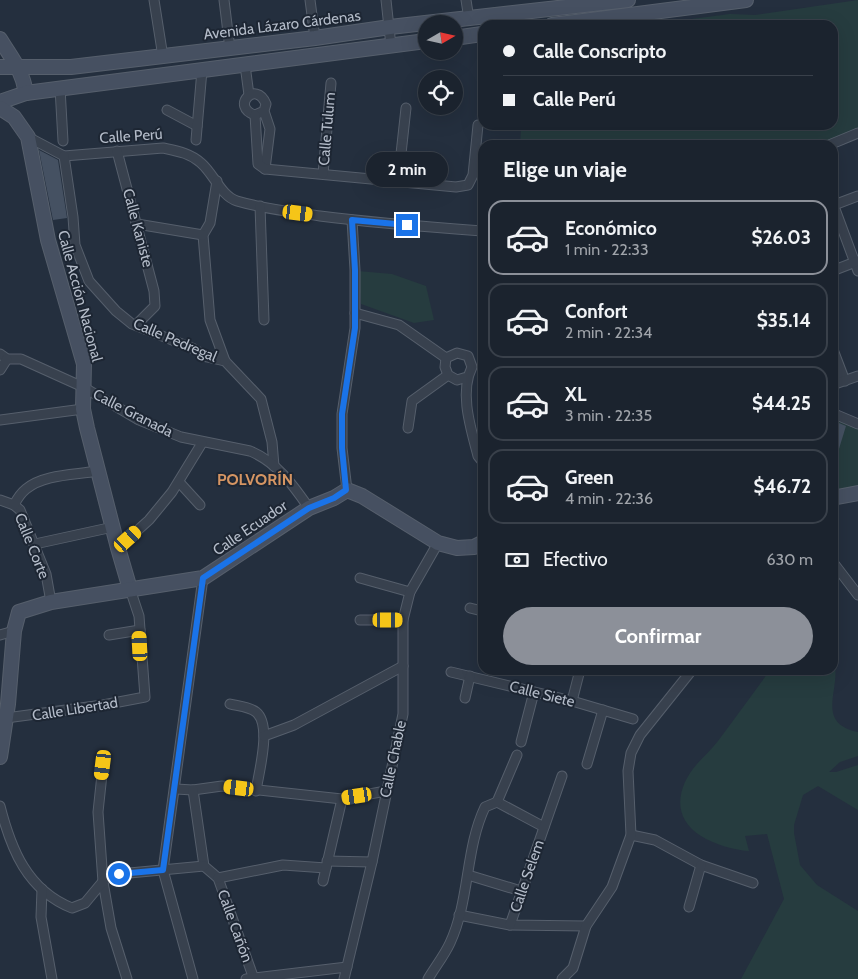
<!DOCTYPE html>
<html lang="es">
<meta charset="utf-8">
<style>
:root{--surface:#1b232e;--page:#242b36;--text:#f1f3f6;--muted:#a0a4aa;--line:#39404a;--accent:#8c9099}
body{margin:0;font-family:Cabin,sans-serif;background:var(--page);color:var(--text);height:100vh;display:flex;flex-direction:column;font-size:19px;white-space:nowrap}
*{box-sizing:border-box;margin:0}
p{font-size:16px;color:var(--muted)}
.icon{flex:none;width:28px;height:28px;fill:none;stroke:currentColor;stroke-width:2;stroke-linecap:round;stroke-linejoin:round}
.map{position:relative;flex:1;overflow:hidden}
.panel{position:absolute;left:478px;top:140px;width:360px;height:535px;display:flex;flex-direction:column;background:var(--surface);border-radius:15px;box-shadow:0 5px 20px #0002,0 0 0 1px var(--line)}
.panel>*{flex:none}
.banner{position:absolute;left:478px;top:20px;width:360px;height:110px;border-radius:15px;box-shadow:0 5px 20px #0002,0 0 0 1px var(--line);display:grid;align-content:center;height:110px;padding:0 25px;background:var(--surface)}
.needle{width:32px;rotate:81deg}
.controls{position:absolute;left:418px;top:15px;display:grid;gap:10px}
.controls a{display:grid;place-items:center;width:45px;height:45px;border-radius:50%;background:var(--surface);box-shadow:0 5px 20px #0002,0 0 0 1px var(--line);font-size:25px}
.end{position:absolute;width:22px;height:22px;margin:-11px;border:6px solid #1a73e8;background:#fff;box-shadow:0 0 0 2px #fff}
.from{border-radius:50%}
.bubble{position:absolute;height:35px;border-radius:18px;background:var(--surface);box-shadow:0 5px 20px #0002,0 0 0 1px var(--line);font-size:16px;font-weight:800;line-height:35px;text-align:center}
.car{position:absolute;width:15px;height:30px;margin:-15px -8px;border-radius:6px;box-shadow:0 0 4px 1px #0007;background:linear-gradient(#f5c518 24%,#345 0 40%,#f5c518 0 76%,#345 0 86%,#f5c518 0)}
.banner b{display:flex;align-items:center;gap:18px;height:48px;font-size:19px}
.banner b+b{border-top:1px solid var(--line)}
.banner i{width:12px;height:12px;background:var(--text)}
ul{padding:0;list-style:none}
li{display:flex;align-items:center;gap:15px;height:75px;margin:0 10px 8px;padding:0 15px;border:2px solid var(--line);border-radius:15px}
li div{flex:1}
li b{display:block;font-size:19px}
li em{font-style:normal;font-weight:800}
li.on{border-color:var(--accent)}
li>.icon{width:45px;height:45px;stroke-width:1.5}
h2{padding:0 25px;font-size:22px;line-height:60px}
.pay{display:flex;align-items:center;gap:12px;height:55px;padding:0 25px;font-size:19px}
.pay p{margin-inline-start:auto}
.cta{display:flex;gap:10px;margin-top:auto;padding:10px 25px}
.cta a{flex:1;height:58px;border-radius:30px;background:var(--accent);color:#fff;font-size:20px;font-weight:800;line-height:58px;text-align:center}
.map>svg:first-child{display:block}
.green{fill:#263c3f}
.building{fill:#455162}
.lines{fill:none;stroke-linecap:round;stroke-linejoin:round}
.street-casing{stroke:#565f6c;stroke-width:11}
.secondary-casing{stroke:#565f6c;stroke-width:16}
.street{stroke:#38414e;stroke-width:9}
.secondary{stroke:#465061;stroke-width:14}
.route{stroke:#1a73e8;stroke-width:6}
.labels{text-anchor:middle;stroke-width:4;stroke-linejoin:round;paint-order:stroke}
.street-label{font-size:15px;fill:#b4bcc9;stroke:#1d2633}
.neighbourhood-label{font-size:16px;font-weight:bold;fill:#d59563;stroke:#1d2633}
</style>
<div class="map">
<svg width="858" height="979" viewBox="0 0 858 979">
<rect width="100%" height="100%" fill="#242f3e"/>
<g class="green">
<polygon points="858,0 858,135 830,145 520,145 521,128 540,127 541,125 832,125 832,25 645,25 730,14 755,15"/>
<polygon points="358,271 392,274 426,286 434,320 414,323 361,304"/>
<polygon points="832,414 858,425 858,487 832,493"/>
<path d="M 833,659 C 844,686 812,722 858,732 L 858,756 L 840,762 L 829,772 L 836,772 L 858,765 L 858,810 L 818,786 L 803,795 L 794,825 L 794,833 L 800,865 L 817,885 L 858,911 L 858,979 L 741,979 L 784,899 L 767,834 L 745,836 L 749,851 C 733,850 714,844 701,836 C 672,818 676,788 697,764 C 704,756 711,750 718,741 C 735,718 753,694 770,670 L 794,670 L 797,673 L 802,670 L 832,670 Z"/>
</g>
<g class="building">
<polygon points="39,150 58,160 67,218 53,220"/>
<polygon points="832,420 846,426 834,465 832,465"/>
</g>
<g class="lines">
<defs>
<g id="street">
<polyline points="154,0 163,57"/>
<polyline points="224,0 230,49"/>
<polyline points="310,0 315,38"/>
<polyline points="386,0 391,46"/>
<polyline points="466,0 469,19"/>
<polyline points="245,65 249,95"/>
<polyline points="60,88 63,141"/>
<polyline points="167,110 197,126"/>
<path d="M 264,111 L 255,115 C 230,107 256,79 266,104 L 264,111 L 270,129 L 265,169"/>
<polyline points="255,115 258,164 265,169 456,187 468,185 473,175 478,125"/>
<path d="M 28,137 L 64,156 L 163,148 C 177,151 190,153 201,163 C 214,174 221,196 237,201 C 264,209 292,212 320,216 C 374,223 428,227 482,231"/>
<polyline points="196,140 202,70"/>
<polyline points="829,145 858,133"/>
<polyline points="117,151 154,291 155,306 137,324"/>
<polyline points="64,156 73,217 75,245 89,281 116,311 132,324 192,348 207,357 225,361 261,399 272,442 274,466"/>
<polyline points="323,174 331,83"/>
<polyline points="217,181 210,223 203,235 210,320 225,361"/>
<polyline points="398,181 406,108"/>
<polyline points="832,201 858,271"/>
<polyline points="834,205 858,196"/>
<polyline points="260,206 264,320"/>
<polyline points="137,224 203,235"/>
<polyline points="832,271 858,261"/>
<polyline points="355,313 399,325 446,358"/>
<polyline points="832,347 845,381"/>
<path d="M 0,354 L 7,359 L 21,359 L 83,387 L 139,420 L 181,437 L 250,451 C 277,462 293,485 309,508"/>
<polyline points="0,370 7,359"/>
<path d="M 467,377 L 457,380 L 448,375 L 445,367 L 446,358 L 457,353 L 468,356 L 472,367 C 459,393 471,429 478,456 L 482,461"/>
<polyline points="832,385 858,376"/>
<polyline points="832,413 858,424"/>
<polyline points="0,420 83,409"/>
<polyline points="408,428 412,401 448,375"/>
<polyline points="179,482 200,505"/>
<polyline points="347,490 342,448 342,414 355,328 355,270 352,220"/>
<polyline points="0,500 14,505 20,510 46,574 51,602"/>
<path d="M 14,505 C 17,499 21,493 26,489 C 44,474 75,475 97,471"/>
<polyline points="35,544 113,527"/>
<polyline points="118,548 149,520 172,492 202,443"/>
<polyline points="832,561 858,595"/>
<polyline points="360,578 410,592"/>
<polyline points="470,608 482,611"/>
<polyline points="360,620 403,620"/>
<polyline points="0,635 14,631"/>
<polyline points="109,635 140,630"/>
<polyline points="451,672 572,701 633,719"/>
<polyline points="465,698 470,676"/>
<polyline points="572,701 580,670"/>
<path d="M 230,704 C 238,706 250,707 256,712 C 272,725 259,771 256,791"/>
<polyline points="6,718 103,705 145,697 139,616 130,589"/>
<polyline points="264,736 294,725 403,666"/>
<polyline points="521,742 534,692"/>
<polyline points="587,764 603,710"/>
<polyline points="103,765 98,812 103,882 111,928 127,979"/>
<polyline points="176,789 193,790 222,786 342,799 386,791"/>
<polyline points="193,790 204,866 218,878 254,979"/>
<polyline points="497,802 544,827"/>
<polyline points="497,802 517,755"/>
<path d="M 0,806 C 11,849 27,890 72,908 L 85,903 L 105,879 L 119,874 L 204,866"/>
<polyline points="631,835 655,840 701,865 753,883"/>
<polyline points="327,861 372,862"/>
<polyline points="468,875 521,891"/>
<polyline points="218,878 283,865 326,868"/>
<polyline points="323,881 342,799"/>
<polyline points="42,889 41,917 52,979"/>
<polyline points="689,907 701,865"/>
<polyline points="459,915 510,925 586,926"/>
<polyline points="510,925 562,776"/>
<polyline points="193,979 163,870 203,578"/>
<polyline points="246,979 347,967"/>
<polyline points="344,979 372,862 403,714 403,620 410,592 438,543"/>
<path d="M 428,979 C 435,967 444,956 450,943 C 470,900 465,849 485,807 L 497,802"/>
<polyline points="562,979 573,968 586,926 612,887 631,835 628,771 631,753 640,735 692,670"/>
</g>
<g id="secondary">
<polyline points="552,25 746,0"/>
<polyline points="454,38 482,34"/>
<path d="M 0,39 C 12,59 22,69 26,93"/>
<polyline points="0,67 71,67 315,38 390,27 628,0"/>
<polyline points="0,102 26,93 426,41"/>
<polyline points="0,108 14,117 28,137 48,240 84,364 83,409 87,428 118,548 130,589"/>
<polyline points="832,498 858,493"/>
<polyline points="0,757 8,704 14,631 19,612 51,602 203,578 309,508 334,498 347,490 362,496 438,543 457,548 474,547 482,543"/>
</g>
</defs>
<use href="#street" class="street-casing"/>
<use href="#secondary" class="secondary-casing"/>
<use href="#street" class="street"/>
<use href="#secondary" class="secondary"/>
</g>
<g class="lines">
<polyline class="route" points="119,874 163,870 203,578 309,508 334,498 346,490 342,448 342,414 355,328 355,270 352,220 407,225"/>
</g>
<g class="labels">
<g class="street-label">
<text transform="translate(282 25) rotate(-7)" y="5">Avenida Lázaro Cárdenas</text>
<text transform="translate(327 129) rotate(-85)" y="5">Calle Tulum</text>
<text transform="translate(131 136) rotate(-4)" y="5">Calle Perú</text>
<text transform="translate(138 228) rotate(75)" y="5">Calle Kaniste</text>
<text transform="translate(80 296) rotate(75)" y="5">Calle Acción Nacional</text>
<text transform="translate(175 340) rotate(23)" y="5">Calle Pedregal</text>
<text transform="translate(133 413) rotate(27)" y="5">Calle Granada</text>
<text transform="translate(250 528) rotate(-34)" y="5">Calle Ecuador</text>
<text transform="translate(32 546) rotate(68)" y="5">Calle Corte</text>
<text transform="translate(542 694) rotate(14)" y="5">Calle Siete</text>
<text transform="translate(75 709) rotate(-9)" y="5">Calle Libertad</text>
<text transform="translate(393 759) rotate(-78)" y="5">Calle Chable</text>
<text transform="translate(527 876) rotate(-71)" y="5">Calle Selem</text>
<text transform="translate(235 926) rotate(70)" y="5">Calle Cañón</text>
</g>
<g class="neighbourhood-label">
<text x="255" y="485">POLVORÍN</text>
</g>
</g>
</svg>
<div class="controls">
<a><svg class="needle" viewBox="-14 -14 28 28"><path d="M0-13l5 13h-10z" fill="#e53935"/><path d="M0 13l5-13h-10z" fill="#a0a4aa"/></svg></a>
<a><svg class="icon" aria-label="locate" viewBox="0 0 24 24"><circle cx="12" cy="12" r="6"/><path d="M12 2v4M12 18v4M2 12h4M18 12h4"/></svg></a>
</div>
<i class="end from" style="left:119px;top:874px"></i>
<i class="end" style="left:407px;top:225px"></i>
<div class="bubble" style="left:366px;top:152px;width:82px">2 min</div>
<i class="car" style="left:298px;top:213px;rotate:97deg"></i>
<i class="car" style="left:128px;top:539px;rotate:48deg"></i>
<i class="car" style="left:388px;top:620px;rotate:90deg"></i>
<i class="car" style="left:140px;top:646px;rotate:357deg"></i>
<i class="car" style="left:103px;top:765px;rotate:187deg"></i>
<i class="car" style="left:239px;top:788px;rotate:277deg"></i>
<i class="car" style="left:357px;top:796px;rotate:261deg"></i>
<div class="banner">
<b><i class="from"></i>Calle Conscripto</b>
<b><i></i>Calle Perú</b>
</div>
<section class="panel">
<h2>Elige un viaje</h2>
<ul>
<li class="on"><svg class="icon" aria-label="car" viewBox="0 0 24 24"><path d="M5 17H2v-5l4-1 3-4h7l3 4 3 1v5h-3M9 17h6M6 11h13"/><circle cx="7" cy="17" r="2"/><circle cx="17" cy="17" r="2"/></svg><div><b>Económico</b><p>1 min · 22:33</p></div><em>$26.03</em></li>
<li><svg class="icon" aria-label="car" viewBox="0 0 24 24"><path d="M5 17H2v-5l4-1 3-4h7l3 4 3 1v5h-3M9 17h6M6 11h13"/><circle cx="7" cy="17" r="2"/><circle cx="17" cy="17" r="2"/></svg><div><b>Confort</b><p>2 min · 22:34</p></div><em>$35.14</em></li>
<li><svg class="icon" aria-label="car" viewBox="0 0 24 24"><path d="M5 17H2v-5l4-1 3-4h7l3 4 3 1v5h-3M9 17h6M6 11h13"/><circle cx="7" cy="17" r="2"/><circle cx="17" cy="17" r="2"/></svg><div><b>XL</b><p>3 min · 22:35</p></div><em>$44.25</em></li>
<li><svg class="icon" aria-label="car" viewBox="0 0 24 24"><path d="M5 17H2v-5l4-1 3-4h7l3 4 3 1v5h-3M9 17h6M6 11h13"/><circle cx="7" cy="17" r="2"/><circle cx="17" cy="17" r="2"/></svg><div><b>Green</b><p>4 min · 22:36</p></div><em>$46.72</em></li>
</ul>
<div class="pay"><svg class="icon" aria-label="cash" viewBox="0 0 24 24"><path d="M3 7h18v10H3z"/><circle cx="12" cy="12" r="2"/></svg>Efectivo<p>630 m</p></div>
<div class="cta"><a>Confirmar</a></div>
</section>
</div>
